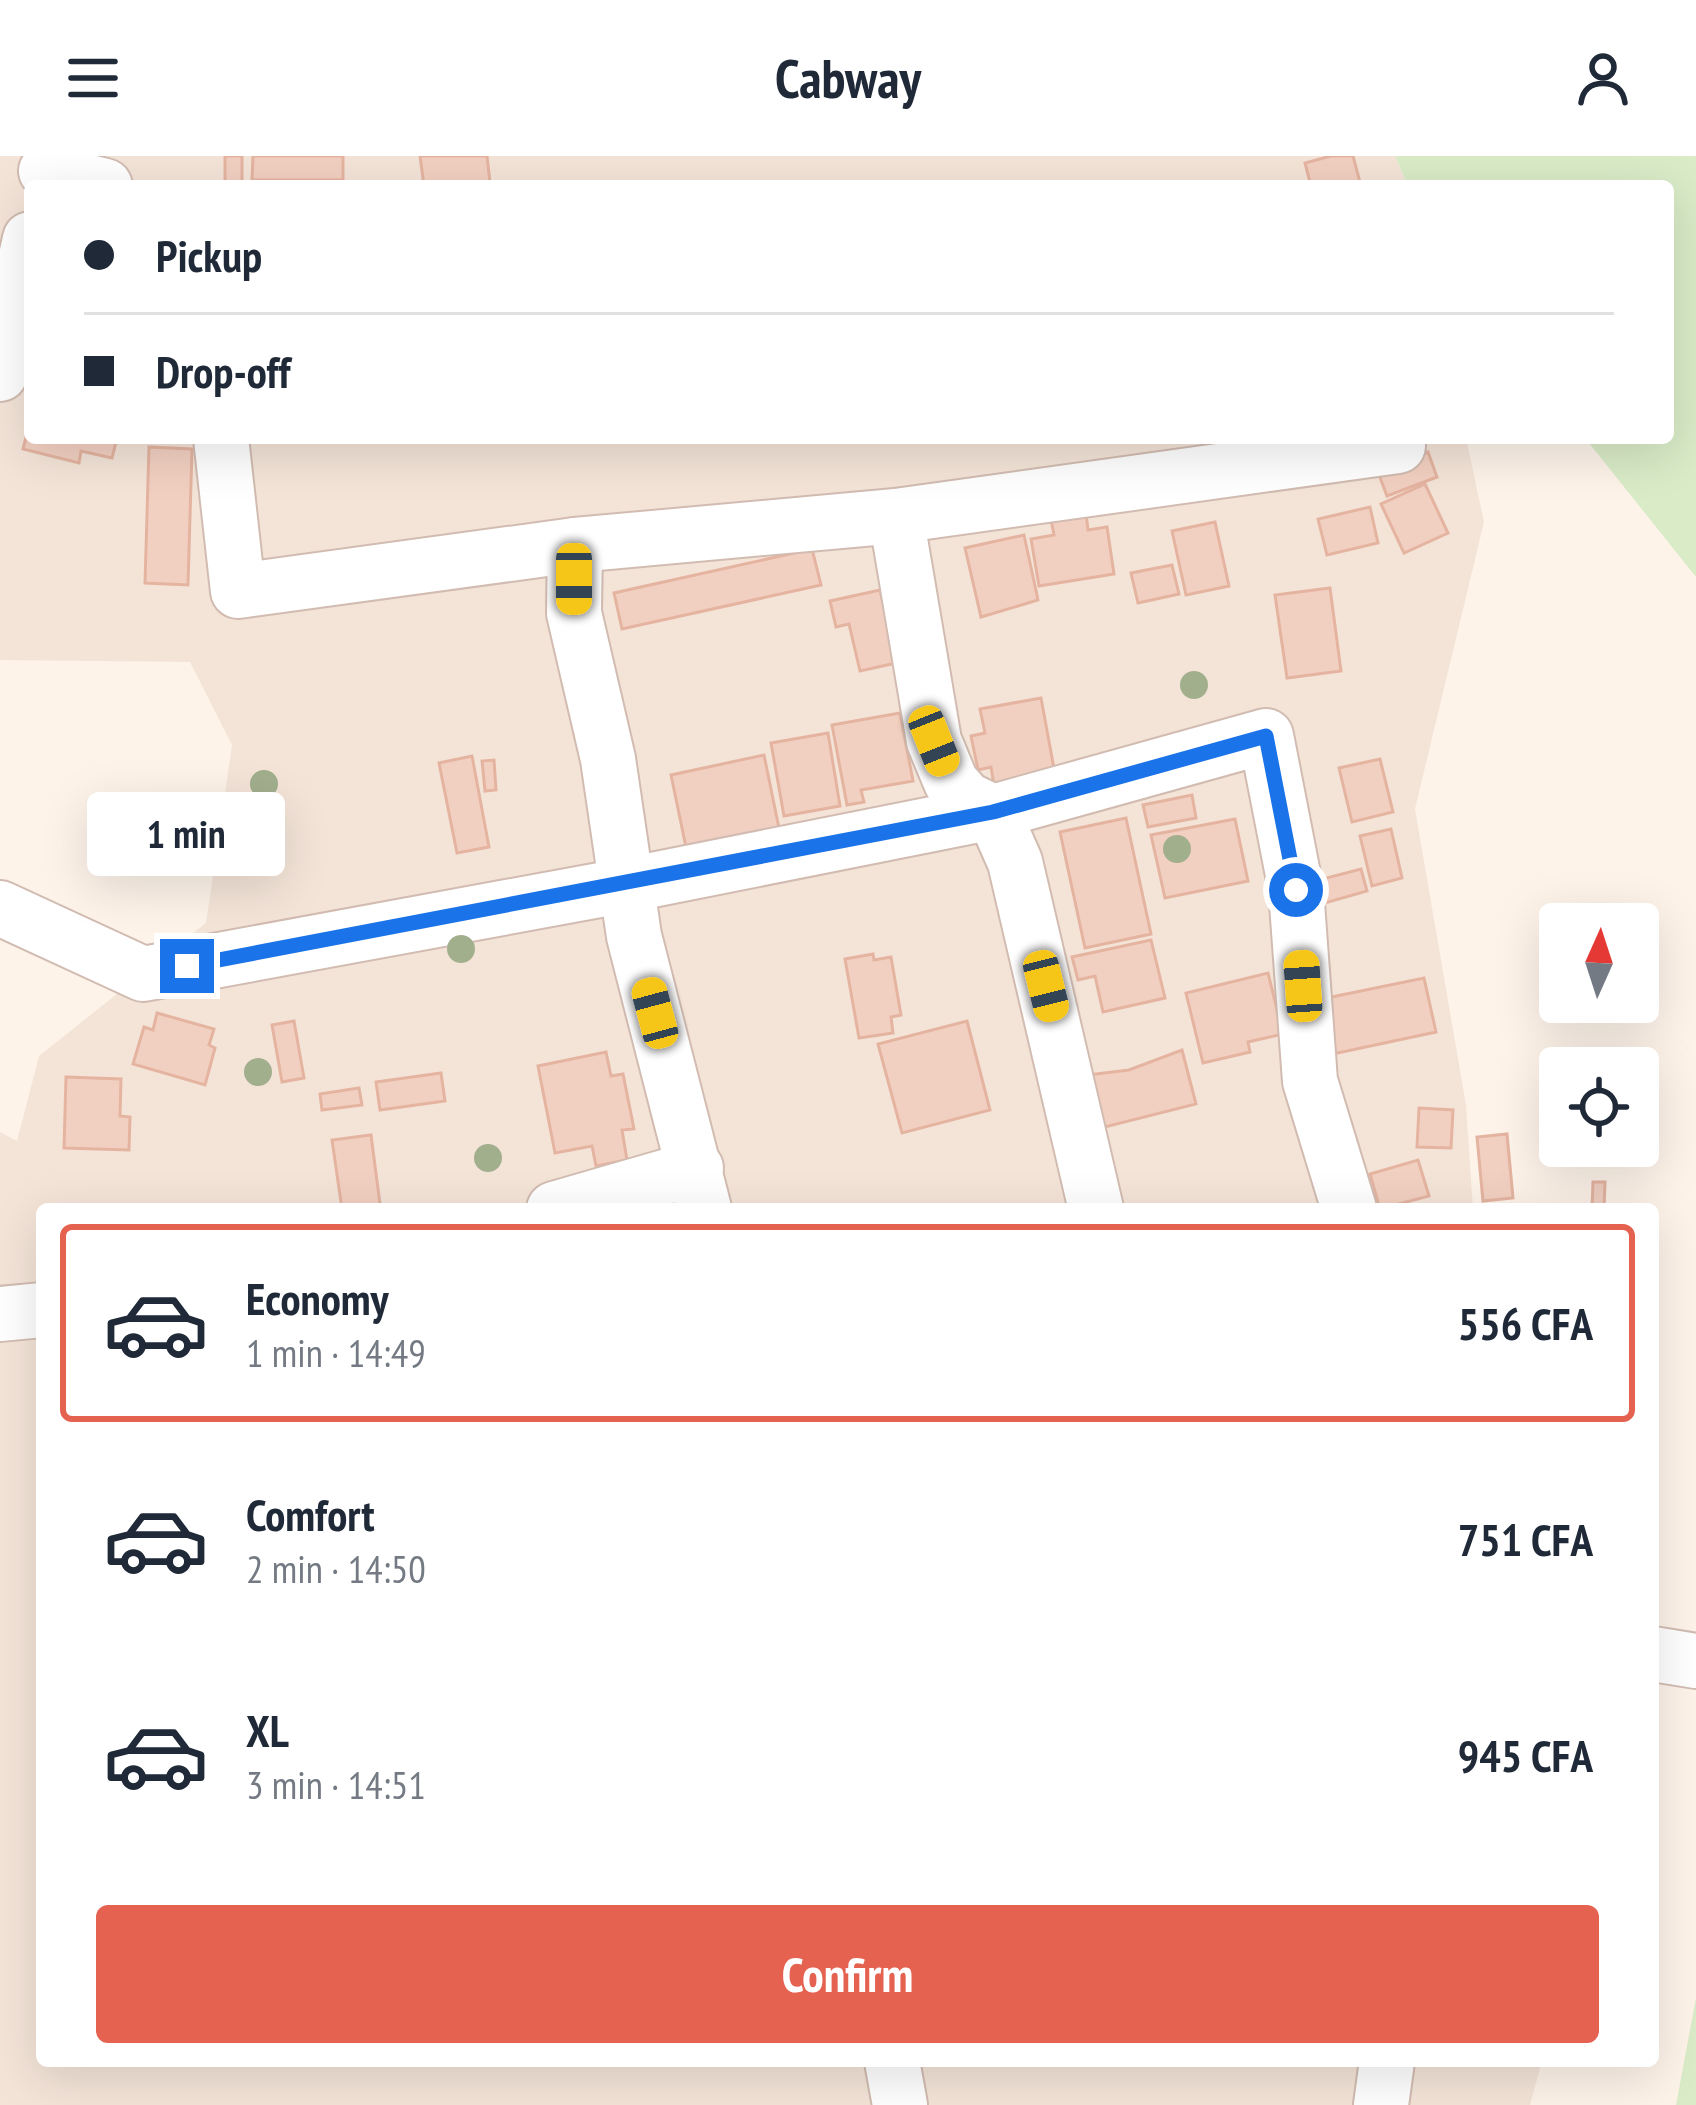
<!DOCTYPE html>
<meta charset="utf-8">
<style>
:root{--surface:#fff;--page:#f6f6f7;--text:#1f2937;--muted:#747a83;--line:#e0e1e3;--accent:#e56250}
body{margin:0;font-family:"PT Sans Narrow",sans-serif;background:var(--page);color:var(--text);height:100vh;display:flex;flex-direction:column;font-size:45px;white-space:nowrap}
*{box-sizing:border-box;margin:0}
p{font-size:39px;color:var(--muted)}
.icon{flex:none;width:66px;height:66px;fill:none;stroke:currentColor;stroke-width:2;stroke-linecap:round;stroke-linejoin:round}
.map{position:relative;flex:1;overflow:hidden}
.details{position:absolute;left:36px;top:1047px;width:1623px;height:864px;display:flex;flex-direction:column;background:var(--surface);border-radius:12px;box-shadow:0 12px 48px #0002}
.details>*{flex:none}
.guide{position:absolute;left:24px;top:24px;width:1650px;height:264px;border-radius:12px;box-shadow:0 12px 48px #0002;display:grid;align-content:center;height:264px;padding:0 60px;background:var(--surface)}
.needle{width:78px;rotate:3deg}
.tools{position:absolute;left:1539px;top:747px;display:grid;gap:24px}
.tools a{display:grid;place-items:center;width:120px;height:120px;border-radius:12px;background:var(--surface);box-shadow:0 12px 48px #0002;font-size:60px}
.end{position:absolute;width:54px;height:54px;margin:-27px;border:15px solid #1a73e8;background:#fff;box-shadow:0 0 0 6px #fff}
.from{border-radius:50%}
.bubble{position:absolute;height:84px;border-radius:12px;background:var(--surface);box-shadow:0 12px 48px #0002;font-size:39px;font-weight:800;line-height:84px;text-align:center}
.car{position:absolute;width:36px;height:72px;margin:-36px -18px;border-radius:15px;box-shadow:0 0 9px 3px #0007;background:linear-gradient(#f5c518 24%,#345 0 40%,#f5c518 0 76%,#345 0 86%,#f5c518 0)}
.guide b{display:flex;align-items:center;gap:42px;height:114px;font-size:45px}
.guide b+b{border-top:3px solid var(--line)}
.guide i{width:30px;height:30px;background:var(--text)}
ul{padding:21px 0 0;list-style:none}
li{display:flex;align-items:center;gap:36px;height:198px;margin:0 24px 18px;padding:0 36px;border:6px solid transparent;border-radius:12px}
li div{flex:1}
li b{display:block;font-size:45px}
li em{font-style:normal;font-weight:800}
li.current{border-color:var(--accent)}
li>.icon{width:108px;height:108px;stroke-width:1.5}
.primary-button{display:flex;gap:24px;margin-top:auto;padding:24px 60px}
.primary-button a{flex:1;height:138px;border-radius:12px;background:var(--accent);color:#fff;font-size:48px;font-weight:800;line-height:138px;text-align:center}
header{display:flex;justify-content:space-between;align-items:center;height:156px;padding:0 60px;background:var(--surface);font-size:54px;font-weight:800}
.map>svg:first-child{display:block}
.residential{fill:#f4e4d8}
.green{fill:#d9ebc7}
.building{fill:#f2d0c1;stroke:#e5b4a1;stroke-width:3}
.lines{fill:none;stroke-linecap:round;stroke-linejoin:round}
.minor-casing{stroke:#d2bcb1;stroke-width:58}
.minor{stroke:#fff;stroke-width:54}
.tree{fill:#a2af8d}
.route{stroke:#1a73e8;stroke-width:15}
</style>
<header><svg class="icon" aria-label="menu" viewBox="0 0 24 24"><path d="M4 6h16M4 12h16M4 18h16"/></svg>Cabway<svg class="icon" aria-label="person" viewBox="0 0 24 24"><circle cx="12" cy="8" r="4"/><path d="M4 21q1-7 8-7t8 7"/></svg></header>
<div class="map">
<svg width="1696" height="1949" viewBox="0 0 1696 1949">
<rect width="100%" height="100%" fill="#fdf3e9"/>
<polygon class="residential" points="0,0 1395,0 1408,30 30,30 30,282 1466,282 1484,366 1415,653 1466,949 1473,1053 42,1053 42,1905 1542,1905 1530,1949 0,1949 0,976 17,985 39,900 206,767 232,589 190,506 0,504"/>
<g class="green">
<polygon points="1395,0 1696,0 1696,421 1585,282 1668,282 1668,30 1408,30"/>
<polygon points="1696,1842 1696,1949 1676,1949"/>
</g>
<g class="building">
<rect x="225" y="0" width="17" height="26"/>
<polygon points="253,0 343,0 343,24 252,24"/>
<polygon points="420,0 487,0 490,26 424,30"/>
<polygon points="1331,0 1353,0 1361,30 1311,30 1305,7"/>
<polygon points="30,266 30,282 117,282 112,302 81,295 79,307 23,293"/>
<polygon points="149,291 192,293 188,429 145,427"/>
<polygon points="1428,296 1437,321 1387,340 1378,316"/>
<polygon points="1425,328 1448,377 1404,397 1381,348"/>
<polygon points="1370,351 1378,387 1327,399 1318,363"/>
<polygon points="1086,358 1088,374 1107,371 1114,418 1039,430 1031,383 1054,379 1051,364"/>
<polygon points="1215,366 1229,430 1186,439 1172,375"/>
<polygon points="1024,379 1038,444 981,461 965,392"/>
<polygon points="812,393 821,429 622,473 614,437"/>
<polygon points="1172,409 1179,438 1138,447 1131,417"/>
<polygon points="1330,432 1341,515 1287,522 1275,439"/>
<polygon points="880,434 896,507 860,515 849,468 836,471 830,445"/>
<polygon points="1041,542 1055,618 994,629 991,611 978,614 971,580 985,577 980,553"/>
<polygon points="900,557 913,625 861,634 864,646 847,649 832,569"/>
<polygon points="828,577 840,650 784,660 771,587"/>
<polygon points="764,599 780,677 687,696 671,619"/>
<polygon points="472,600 489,691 457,697 439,607"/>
<polygon points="1380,603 1393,656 1352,666 1339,612"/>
<polygon points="494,604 496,634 485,635 482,605"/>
<polygon points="1192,639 1196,662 1148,671 1143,649"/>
<polygon points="1126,662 1151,778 1085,792 1060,676"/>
<polygon points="1235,663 1248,725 1165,742 1151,679"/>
<polygon points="1391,673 1402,722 1372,730 1360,680"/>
<polygon points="1361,713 1367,735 1318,749 1311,726"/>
<polygon points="1151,784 1165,842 1103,856 1095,820 1078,824 1072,801"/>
<polygon points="873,798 874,804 891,801 901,859 891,861 893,877 859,882 845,803"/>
<polygon points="1268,817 1283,878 1248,886 1250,896 1203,907 1186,837"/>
<polygon points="1424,822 1436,876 1333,898 1322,843"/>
<polygon points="157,857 214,873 209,889 215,892 205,929 133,908 144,871 153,874"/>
<polygon points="294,865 304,922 282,926 272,869"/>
<polygon points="967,865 990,954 902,977 878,888"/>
<polygon points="1182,894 1196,948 1093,974 1079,920 1129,914"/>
<polygon points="606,896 611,920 623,918 634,973 622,974 627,1004 596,1010 592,990 555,997 538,910"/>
<polygon points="441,917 445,945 380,954 376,926"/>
<polygon points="66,921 121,923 120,960 130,961 129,994 64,992"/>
<polygon points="359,932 362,949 322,954 320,938"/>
<polygon points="1419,952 1453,954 1451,992 1417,991"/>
<polygon points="1507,978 1513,1042 1483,1045 1477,981"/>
<polygon points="371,979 380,1048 342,1053 332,984"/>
<polygon points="1418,1004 1429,1040 1380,1053 1370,1018"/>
<polygon points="1593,1026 1605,1026 1604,1053 1592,1053"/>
</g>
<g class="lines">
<defs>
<g id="minor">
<polyline points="46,15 105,30"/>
<polyline points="0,218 30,83"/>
<polyline points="221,282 238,435 575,389 896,360 1398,290"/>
<polyline points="896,360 934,585 951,626 966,643 993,656 1015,706 1096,1053"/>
<polyline points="575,389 574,457 608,603 634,780 704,1053"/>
<polyline points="0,752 143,818 627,729 993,656 1266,580 1296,734 1310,925 1349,1053"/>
<polyline points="554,1053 696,1012"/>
<polyline points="0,1158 42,1154"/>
<polyline points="1653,1498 1696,1505"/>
<polyline points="892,1905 900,1949"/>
<polyline points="1381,1949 1387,1905"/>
</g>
</defs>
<use href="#minor" class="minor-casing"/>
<use href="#minor" class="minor"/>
</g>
<g class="tree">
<circle cx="1194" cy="529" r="14"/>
<circle cx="264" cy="628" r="14"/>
<circle cx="1177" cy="693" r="14"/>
<circle cx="264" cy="696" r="14"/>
<circle cx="461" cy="793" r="14"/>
<circle cx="258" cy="916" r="14"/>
<circle cx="488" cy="1002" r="14"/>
</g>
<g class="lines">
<polyline class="route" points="187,810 993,656 1266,580 1296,734"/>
</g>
</svg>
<div class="tools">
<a><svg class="needle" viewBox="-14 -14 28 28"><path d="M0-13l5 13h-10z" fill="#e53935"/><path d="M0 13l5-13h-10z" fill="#747a83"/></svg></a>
<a><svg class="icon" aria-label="locate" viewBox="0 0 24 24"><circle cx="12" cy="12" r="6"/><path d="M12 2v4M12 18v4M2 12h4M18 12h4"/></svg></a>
</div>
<i class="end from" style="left:1296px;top:734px"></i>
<i class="end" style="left:187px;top:810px"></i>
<div class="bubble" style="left:87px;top:636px;width:198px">1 min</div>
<i class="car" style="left:574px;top:423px;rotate:180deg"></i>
<i class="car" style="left:934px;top:585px;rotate:158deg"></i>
<i class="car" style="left:1046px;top:830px;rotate:166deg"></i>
<i class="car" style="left:1303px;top:830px;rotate:356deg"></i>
<i class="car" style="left:655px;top:857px;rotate:345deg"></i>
<div class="guide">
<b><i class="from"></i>Pickup</b>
<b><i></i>Drop-off</b>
</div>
<section class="details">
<ul>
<li class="current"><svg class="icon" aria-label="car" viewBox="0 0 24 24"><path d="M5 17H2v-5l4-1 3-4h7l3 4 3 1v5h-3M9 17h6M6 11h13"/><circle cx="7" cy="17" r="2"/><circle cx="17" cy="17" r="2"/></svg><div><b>Economy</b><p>1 min · 14:49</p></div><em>556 CFA</em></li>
<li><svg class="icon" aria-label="car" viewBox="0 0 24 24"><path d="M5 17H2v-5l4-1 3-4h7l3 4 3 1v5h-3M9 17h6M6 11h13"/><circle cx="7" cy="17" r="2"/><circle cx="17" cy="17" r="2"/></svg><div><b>Comfort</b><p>2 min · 14:50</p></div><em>751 CFA</em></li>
<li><svg class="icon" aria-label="car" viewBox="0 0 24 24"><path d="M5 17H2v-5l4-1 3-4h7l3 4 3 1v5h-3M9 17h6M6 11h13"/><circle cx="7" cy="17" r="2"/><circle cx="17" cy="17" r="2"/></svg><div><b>XL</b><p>3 min · 14:51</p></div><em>945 CFA</em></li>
</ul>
<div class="primary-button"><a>Confirm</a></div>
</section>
</div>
